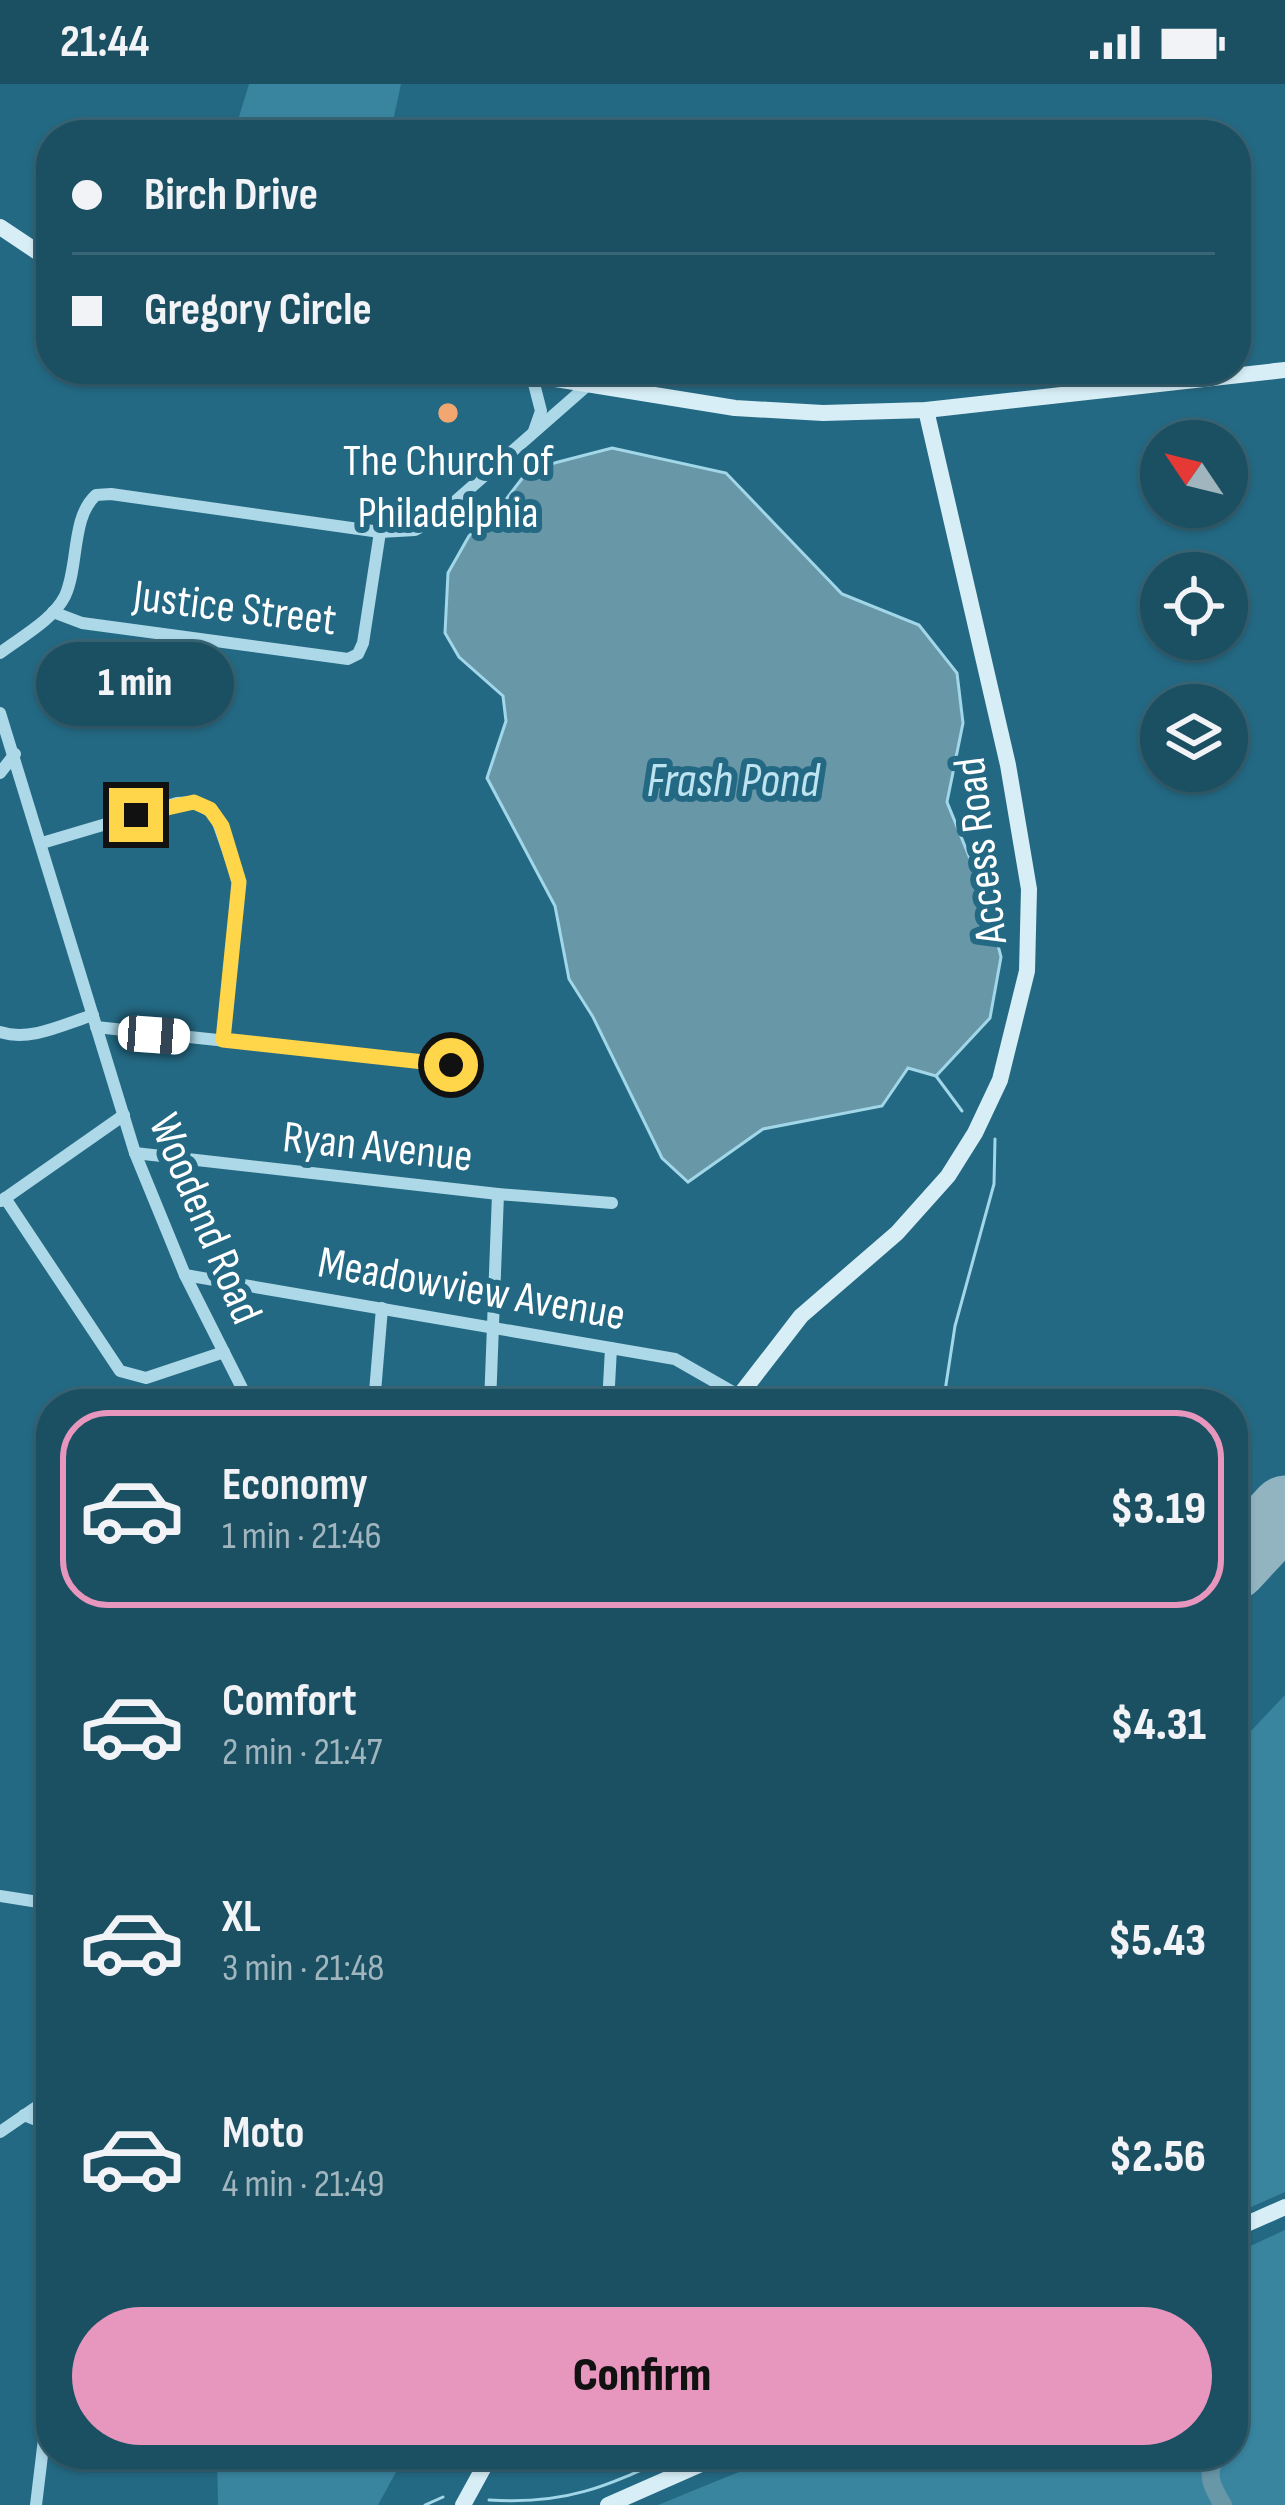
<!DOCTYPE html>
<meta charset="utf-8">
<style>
:root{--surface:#1b4f62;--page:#28596b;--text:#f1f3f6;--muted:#a0b5be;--line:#396677;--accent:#e797bd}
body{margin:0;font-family:"Sofia Sans Condensed",sans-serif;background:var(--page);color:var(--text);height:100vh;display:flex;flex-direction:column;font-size:45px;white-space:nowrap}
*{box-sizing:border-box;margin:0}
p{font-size:39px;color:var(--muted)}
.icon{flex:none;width:66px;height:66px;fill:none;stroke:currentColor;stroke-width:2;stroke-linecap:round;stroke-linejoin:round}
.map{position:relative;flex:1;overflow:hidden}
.side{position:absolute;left:36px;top:1305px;width:1212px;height:1080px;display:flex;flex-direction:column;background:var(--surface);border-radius:48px;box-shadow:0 3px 9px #0004,0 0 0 3px var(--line)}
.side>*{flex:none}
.guide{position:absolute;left:36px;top:36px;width:1215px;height:264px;border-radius:48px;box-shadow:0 3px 9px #0004,0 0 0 3px var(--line);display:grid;align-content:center;height:264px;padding:0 36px;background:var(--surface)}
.needle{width:78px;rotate:305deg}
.controls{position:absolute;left:1140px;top:336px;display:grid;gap:24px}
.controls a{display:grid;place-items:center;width:108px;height:108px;border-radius:50%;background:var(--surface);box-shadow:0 3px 9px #0004,0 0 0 3px var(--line);font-size:60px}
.end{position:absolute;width:54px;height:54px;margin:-27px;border:15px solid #ffd54a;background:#111;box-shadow:0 0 0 6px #111}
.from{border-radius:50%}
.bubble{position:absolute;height:84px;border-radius:42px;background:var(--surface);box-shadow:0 3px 9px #0004,0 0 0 3px var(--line);font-size:39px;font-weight:800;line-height:84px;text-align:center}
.car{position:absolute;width:36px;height:72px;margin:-36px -18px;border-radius:15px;box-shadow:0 0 9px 3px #0007;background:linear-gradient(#fff 24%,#345 0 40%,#fff 0 76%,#345 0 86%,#fff 0)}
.guide b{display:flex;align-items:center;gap:42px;height:114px;font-size:45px}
.guide b+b{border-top:3px solid var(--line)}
.guide i{width:30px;height:30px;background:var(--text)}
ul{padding:21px 0 0;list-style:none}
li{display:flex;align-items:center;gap:36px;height:198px;margin:0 24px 18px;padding:0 12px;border:6px solid transparent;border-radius:48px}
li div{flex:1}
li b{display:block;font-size:45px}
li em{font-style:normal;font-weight:800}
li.on{border-color:var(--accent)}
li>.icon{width:108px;height:108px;stroke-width:1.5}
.cta{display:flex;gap:24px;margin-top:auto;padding:24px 36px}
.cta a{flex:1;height:138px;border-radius:72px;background:var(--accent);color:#111;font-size:48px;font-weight:800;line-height:138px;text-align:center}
.status{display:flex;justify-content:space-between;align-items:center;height:84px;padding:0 60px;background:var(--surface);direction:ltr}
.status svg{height:33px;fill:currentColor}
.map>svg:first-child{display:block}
.green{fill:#3985a0}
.water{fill:#6897a8;stroke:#a1d7e8;stroke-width:3}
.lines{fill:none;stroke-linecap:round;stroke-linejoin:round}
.stream{stroke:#a1d7e8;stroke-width:3}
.river{stroke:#6897a8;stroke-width:18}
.runway{stroke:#92b4c1;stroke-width:69}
.street{stroke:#add8e7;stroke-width:12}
.secondary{stroke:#d7eef6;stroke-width:16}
.route{stroke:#ffd54a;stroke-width:15}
.poi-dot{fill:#f2a770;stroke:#246983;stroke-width:4.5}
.labels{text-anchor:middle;stroke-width:12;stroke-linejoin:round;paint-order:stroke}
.poi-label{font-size:45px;fill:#fff;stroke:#246983}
.street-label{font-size:45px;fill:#fff;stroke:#246983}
.water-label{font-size:48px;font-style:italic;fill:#bfe4f1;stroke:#246983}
</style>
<div class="status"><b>21:44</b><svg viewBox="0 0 49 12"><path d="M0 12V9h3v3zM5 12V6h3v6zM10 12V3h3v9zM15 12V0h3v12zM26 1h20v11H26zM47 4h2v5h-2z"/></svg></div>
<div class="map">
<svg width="1285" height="2421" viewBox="0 0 1285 2421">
<rect width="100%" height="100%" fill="#246983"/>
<g class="green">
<polygon points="249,0 401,0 390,51 253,51 235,46"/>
<polygon points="1285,1611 1285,2108 1233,2131 1233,1666"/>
<polygon points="1285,2146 1285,2421 658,2421 783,2370 1233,2370 1233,2170"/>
<polygon points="217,2370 406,2370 378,2421 218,2421"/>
</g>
<polygon class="water" points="612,364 726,389 842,510 919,541 957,589 963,639 947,718 986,814 1001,873 990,934 936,992 908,984 882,1022 763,1045 688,1098 662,1074 593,933 569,895 555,822 487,694 506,637 503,612 459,573 445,549 448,489 469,452 497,427 524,392 539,383"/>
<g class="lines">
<g class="stream">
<polyline points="936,992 962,1027"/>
<polyline points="943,1320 955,1242 994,1100 995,1055"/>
<path d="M 489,2416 C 568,2421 607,2402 676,2370"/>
<polyline points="425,2421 443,2413"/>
</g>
<g class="river">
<polyline points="1233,2331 1233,2349"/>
<path d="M 1218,2370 C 1204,2389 1212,2403 1223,2421"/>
</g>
<polyline class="runway" points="1233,1482 1285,1426"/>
<g class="street">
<polyline points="532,292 541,327 534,347"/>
<polyline points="53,528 82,539 348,575 358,570 363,559 380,448"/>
<path d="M 0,569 C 21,553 53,536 65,512 C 79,482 71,433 96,411 L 111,410 L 380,448 L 415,446 L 435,435 L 589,300"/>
<polyline points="0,629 135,1069 185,1191 250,1320"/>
<polyline points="0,689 15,670"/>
<polyline points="42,759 177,719 194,718 215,730 239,798 223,955"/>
<polyline points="96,943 451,981"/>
<path d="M 0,948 C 30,958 64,940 93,931"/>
<polyline points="135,1069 498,1110 612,1119"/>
<polyline points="5,1114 120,1287 146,1294 224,1268"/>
<polyline points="1,1117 124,1031"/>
<polyline points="185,1191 675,1275 738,1311"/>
<polyline points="374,1320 382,1224"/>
<polyline points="490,1320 498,1110"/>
<polyline points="608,1320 611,1264"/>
<polyline points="0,1812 51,1820"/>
<polyline points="24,2031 51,2042"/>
<polyline points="0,2048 51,2013"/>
<polyline points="36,2421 51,2297"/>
</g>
<g class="secondary">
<polyline points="0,143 51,177"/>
<polyline points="493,285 735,324 823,329 926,326 1285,286"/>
<polyline points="733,1320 801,1232 897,1149 948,1092 975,1049 1000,996 1027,887 1029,805 1008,681 926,326"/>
<polyline points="1233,2146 1285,2123"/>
<polyline points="463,2421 491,2370"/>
<polyline points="608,2421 724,2370"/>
</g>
</g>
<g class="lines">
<polyline class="route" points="136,731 194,718 210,725 222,742 239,798 223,956 451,981"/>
</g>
<circle class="poi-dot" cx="448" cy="329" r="12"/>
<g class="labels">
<g class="poi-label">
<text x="448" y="391">The Church of<tspan x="448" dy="52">Philadelphia</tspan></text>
</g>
<g class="street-label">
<text transform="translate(235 522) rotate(7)" y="16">Justice Street</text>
<text transform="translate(979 767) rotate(-97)" y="16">Access Road</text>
<text transform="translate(378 1061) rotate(6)" y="16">Ryan Avenue</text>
<text transform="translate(207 1134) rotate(67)" y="16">Woodend Road</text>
<text transform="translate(472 1203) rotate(10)" y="16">Meadowview Avenue</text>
</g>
<g class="water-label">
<text x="733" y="712">Frash Pond</text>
</g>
</g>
</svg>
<div class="controls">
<a><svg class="needle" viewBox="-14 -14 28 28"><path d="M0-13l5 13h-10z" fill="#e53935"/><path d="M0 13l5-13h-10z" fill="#a0b5be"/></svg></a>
<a><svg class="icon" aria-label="locate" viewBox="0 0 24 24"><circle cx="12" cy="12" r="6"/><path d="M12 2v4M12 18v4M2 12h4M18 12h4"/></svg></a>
<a><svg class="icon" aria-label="layers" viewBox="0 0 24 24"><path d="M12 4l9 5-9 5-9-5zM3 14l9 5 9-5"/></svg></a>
</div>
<i class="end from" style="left:451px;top:981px"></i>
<i class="end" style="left:136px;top:731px"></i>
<div class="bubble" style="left:36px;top:558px;width:198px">1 min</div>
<i class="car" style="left:154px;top:951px;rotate:94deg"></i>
<div class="guide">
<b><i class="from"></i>Birch Drive</b>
<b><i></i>Gregory Circle</b>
</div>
<section class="side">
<ul>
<li class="on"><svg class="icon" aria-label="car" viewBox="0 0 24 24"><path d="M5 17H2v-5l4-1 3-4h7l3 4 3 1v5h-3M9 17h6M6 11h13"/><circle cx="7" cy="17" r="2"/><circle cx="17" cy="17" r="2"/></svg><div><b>Economy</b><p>1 min · 21:46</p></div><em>$3.19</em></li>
<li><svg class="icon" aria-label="car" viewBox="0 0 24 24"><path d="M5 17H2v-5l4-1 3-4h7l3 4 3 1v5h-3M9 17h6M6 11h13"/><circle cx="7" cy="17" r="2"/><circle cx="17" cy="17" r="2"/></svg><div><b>Comfort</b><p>2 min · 21:47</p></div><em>$4.31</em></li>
<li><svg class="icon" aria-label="car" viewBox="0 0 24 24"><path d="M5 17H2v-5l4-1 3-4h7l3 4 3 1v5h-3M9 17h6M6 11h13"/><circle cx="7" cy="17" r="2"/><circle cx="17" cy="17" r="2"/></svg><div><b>XL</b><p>3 min · 21:48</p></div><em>$5.43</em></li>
<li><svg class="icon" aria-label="car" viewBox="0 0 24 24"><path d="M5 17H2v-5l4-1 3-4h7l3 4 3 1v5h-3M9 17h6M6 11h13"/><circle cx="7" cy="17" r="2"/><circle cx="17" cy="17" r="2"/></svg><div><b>Moto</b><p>4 min · 21:49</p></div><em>$2.56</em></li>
</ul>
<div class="cta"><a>Confirm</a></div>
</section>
</div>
